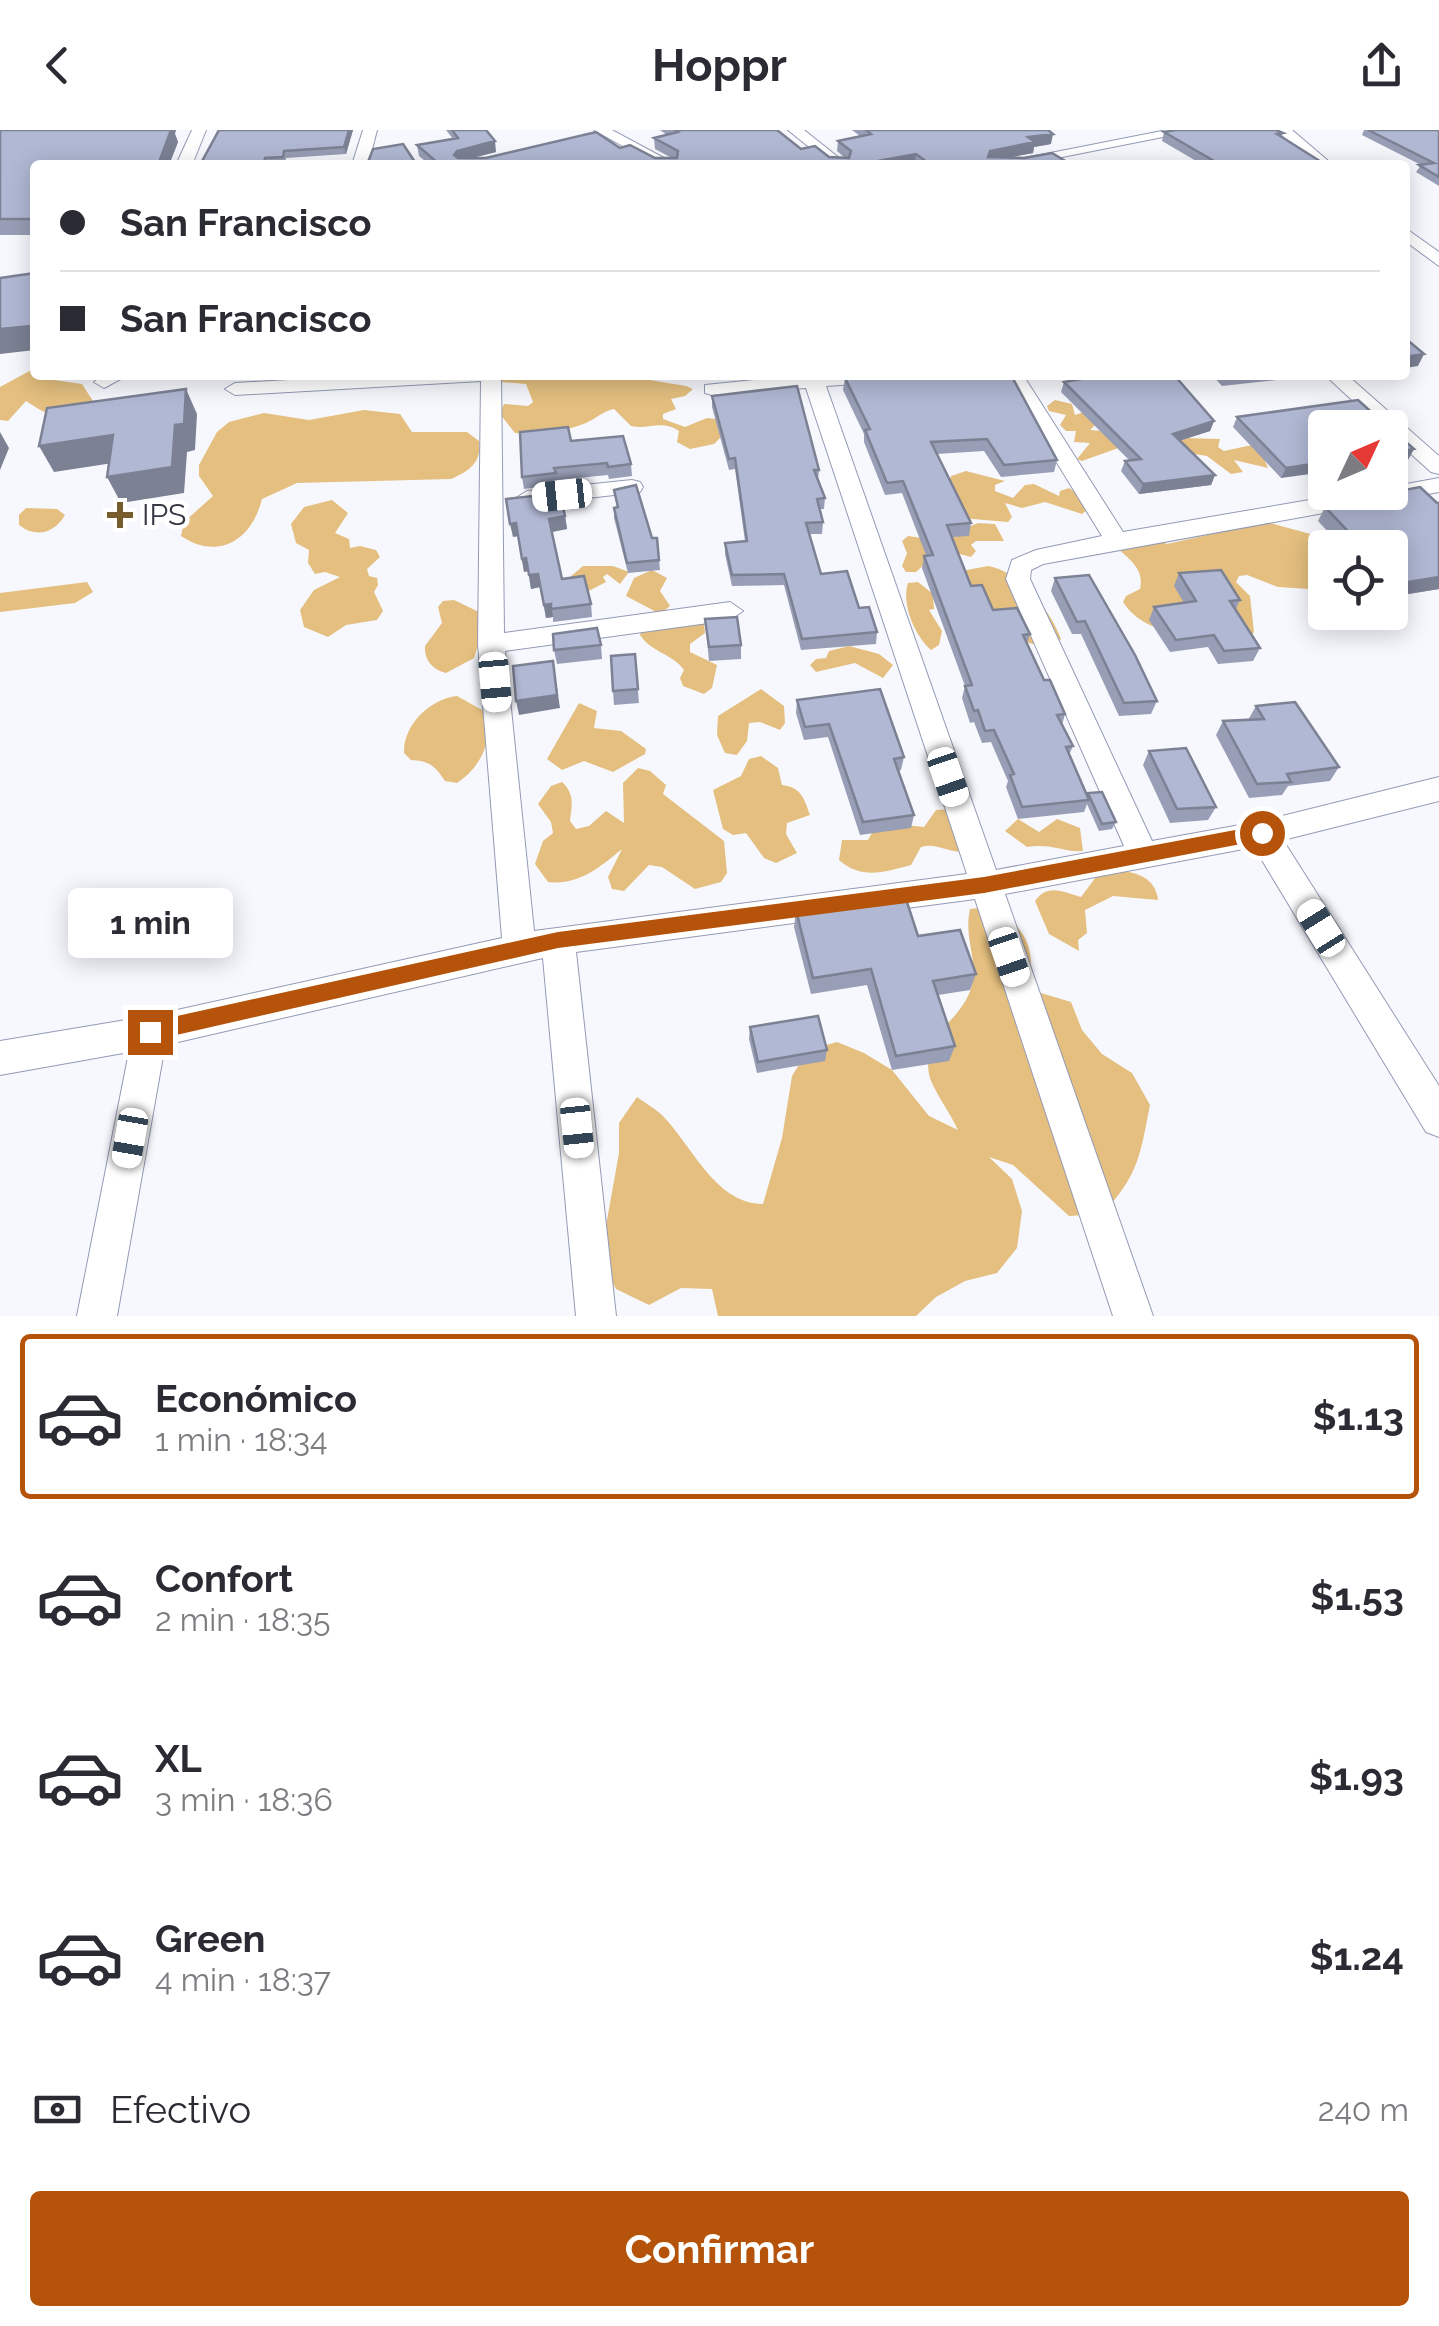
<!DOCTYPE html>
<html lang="es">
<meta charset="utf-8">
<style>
:root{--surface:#fff;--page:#f2f2f3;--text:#2b2b33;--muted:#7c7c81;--line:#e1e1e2;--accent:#b45309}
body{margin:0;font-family:Raleway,sans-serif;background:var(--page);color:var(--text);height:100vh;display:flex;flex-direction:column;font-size:38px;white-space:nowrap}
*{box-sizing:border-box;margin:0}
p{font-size:32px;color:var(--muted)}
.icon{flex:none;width:55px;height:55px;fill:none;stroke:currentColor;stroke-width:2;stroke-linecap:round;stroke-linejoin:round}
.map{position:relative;height:1186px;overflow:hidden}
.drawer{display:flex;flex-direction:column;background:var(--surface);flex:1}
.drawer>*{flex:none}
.banner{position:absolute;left:30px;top:30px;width:1380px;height:220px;border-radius:10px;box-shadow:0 5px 25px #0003;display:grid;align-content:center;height:220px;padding:0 30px;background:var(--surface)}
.needle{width:65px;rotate:46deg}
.buttons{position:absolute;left:1308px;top:280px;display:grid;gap:20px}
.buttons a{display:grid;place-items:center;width:100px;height:100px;border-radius:10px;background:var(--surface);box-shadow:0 5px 25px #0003;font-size:50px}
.end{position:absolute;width:45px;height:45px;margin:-22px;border:12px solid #b45309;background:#fff;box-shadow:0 0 0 5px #fff}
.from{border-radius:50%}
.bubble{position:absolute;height:70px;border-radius:10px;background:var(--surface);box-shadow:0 5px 25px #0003;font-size:32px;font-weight:700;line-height:70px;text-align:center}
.car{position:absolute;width:30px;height:60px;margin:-30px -15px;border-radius:12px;box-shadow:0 0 8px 2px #0007;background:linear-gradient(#fff 24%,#345 0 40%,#fff 0 76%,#345 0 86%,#fff 0)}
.banner b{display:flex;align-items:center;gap:35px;height:95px;font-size:38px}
.banner b+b{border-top:2px solid var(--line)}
.banner i{width:25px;height:25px;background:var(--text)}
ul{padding:18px 0 0;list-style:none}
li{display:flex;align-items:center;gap:30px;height:165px;margin:0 20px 15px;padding:0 10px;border:5px solid transparent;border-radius:10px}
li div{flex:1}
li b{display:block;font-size:38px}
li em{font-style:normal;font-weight:700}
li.active{border-color:var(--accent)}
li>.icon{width:90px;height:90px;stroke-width:1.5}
.pay{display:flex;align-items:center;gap:25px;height:110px;padding:0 30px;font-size:38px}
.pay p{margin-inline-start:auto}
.primary-button{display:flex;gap:20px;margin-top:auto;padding:20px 30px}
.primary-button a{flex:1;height:115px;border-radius:10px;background:var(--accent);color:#fff;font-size:40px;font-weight:700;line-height:115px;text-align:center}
header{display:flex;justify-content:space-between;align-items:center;height:130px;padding:0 30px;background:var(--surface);font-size:45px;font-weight:700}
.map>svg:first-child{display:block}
.forest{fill:#e4bf7f}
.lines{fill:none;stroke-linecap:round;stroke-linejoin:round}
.minor-casing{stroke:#939ab4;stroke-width:2}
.minor{fill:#fff;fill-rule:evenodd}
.wall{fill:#989eb5}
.shaded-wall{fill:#7c8194}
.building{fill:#b1b8d3;stroke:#7c8194;stroke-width:2.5}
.route{fill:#b45309}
.poi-dot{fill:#775d2e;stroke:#fff;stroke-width:4}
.labels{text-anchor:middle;stroke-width:9;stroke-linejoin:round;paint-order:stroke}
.poi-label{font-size:30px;fill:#363944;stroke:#fff;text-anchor:start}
</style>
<header><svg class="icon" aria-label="back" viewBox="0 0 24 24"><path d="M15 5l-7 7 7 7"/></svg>Hoppr<svg class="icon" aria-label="share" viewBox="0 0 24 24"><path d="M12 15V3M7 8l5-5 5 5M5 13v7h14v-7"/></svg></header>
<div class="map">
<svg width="1439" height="1186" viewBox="0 0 1439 1186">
<rect width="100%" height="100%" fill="#f7f8fe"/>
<g class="forest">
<path d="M 35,238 L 35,245 L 54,245 L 54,250 L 82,254 L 93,271 C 62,290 54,290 26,271 L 8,291 L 0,290 L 0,257 Z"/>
<path d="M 500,245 L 620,245 L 686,256 L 693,259 L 685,266 L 671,269 L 676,279 L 663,284 L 663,289 L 685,297 L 707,288 L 716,289 L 724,304 L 714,314 L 690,319 L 677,312 L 679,301 C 662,289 649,300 631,296 L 614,279 C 601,282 597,288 586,293 C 564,302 538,305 515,303 L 500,284 L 504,274 L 528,276 L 533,272 L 526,254 L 500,252 Z"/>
<polygon points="1055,270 1072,274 1075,285 1087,281 1101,290 1090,300 1105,301 1124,316 1082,331 1077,329 1090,313 1074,312 1076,301 1066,301 1060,295 1066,285 1049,281 1047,276"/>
<polygon points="1148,279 1184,308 1220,309 1218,317 1224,321 1252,315 1262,324 1268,338 1234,330 1243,342 1231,344 1207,326 1188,323"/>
<path d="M 364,280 L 400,284 L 412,302 L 467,302 L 479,311 C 482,333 469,341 451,349 L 297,353 L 262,369 C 252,410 218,431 181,406 L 184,392 L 213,366 L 199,346 L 199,335 L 217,302 L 229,292 L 264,283 L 309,290 Z"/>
<polygon points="966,341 1005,351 995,355 995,361 1013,368 1025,355 1034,354 1059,366 1060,361 1069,358 1084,367 1087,380 1082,384 1045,372 1022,378 1005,373 1012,387 1008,392 961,388 947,361 951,346"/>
<polygon points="332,370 348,383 335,403 349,409 350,418 360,416 376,420 380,427 367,439 369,446 377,448 378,455 374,462 383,481 377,490 346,495 328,507 304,497 300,480 314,460 340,447 325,442 315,444 308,433 309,420 296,413 291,394 304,377"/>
<path d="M 26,378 L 57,379 L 65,385 C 54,404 35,408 19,395 L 19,385 Z"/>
<path d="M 1266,392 L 1329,409 L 1338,417 L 1325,418 L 1325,460 L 1278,457 L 1247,445 L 1239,446 L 1236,452 L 1250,466 L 1254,502 L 1250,508 C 1207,504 1149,512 1123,472 L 1126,466 L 1140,459 C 1145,437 1127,429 1114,414 L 1148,406 L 1167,414 Z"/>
<polygon points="978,393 995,394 1004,411 976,411 971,415 976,421 971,427 941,419 916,442 906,442 902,436 907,423 902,411 908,406 937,410"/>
<polygon points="583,436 613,436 629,442 620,454 607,444 603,447 606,452 581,465 564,452"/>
<path d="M 988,436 C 1019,441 1051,481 1061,509 C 1024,536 972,467 951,443 Z"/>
<polygon points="652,440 667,448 660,461 670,476 660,484 626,466 634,448"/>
<polygon points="87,452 93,462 75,473 0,482 0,463"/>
<path d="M 918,452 L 933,464 L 934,479 L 929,480 L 942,501 L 939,515 L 931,520 C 915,506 901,474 908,453 Z"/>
<path d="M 454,470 L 479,482 L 482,503 L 474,528 L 446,543 C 433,540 424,530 425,516 L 442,493 L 438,477 L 443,471 Z"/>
<path d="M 688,484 L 704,494 L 705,503 L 690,514 L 690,522 L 717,535 L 712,558 L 704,564 L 683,556 L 680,548 L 684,540 C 673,524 651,522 640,505 L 643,497 Z"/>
<polygon points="849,516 879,524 893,535 883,548 855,533 816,542 810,535 816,529 826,528 829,521"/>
<polygon points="761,559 784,576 785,593 780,600 760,592 749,593 747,611 737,625 725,623 717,605 718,586"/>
<path d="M 457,566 L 484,581 C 495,609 481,637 457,653 L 445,651 C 435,636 430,631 411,630 L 404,623 C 403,595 430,569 457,566 Z"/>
<polygon points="579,573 597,581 594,598 621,601 646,619 645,624 613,642 584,631 562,640 547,629"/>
<path d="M 761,626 L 778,638 L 782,655 C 801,657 804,668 810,685 L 787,693 L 786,704 L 797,723 L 776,733 L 764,728 L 746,703 L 733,705 L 723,699 L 713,660 L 741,646 L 749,629 Z"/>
<path d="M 638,638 L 650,641 L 666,655 L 663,664 L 724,711 L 727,743 L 721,752 L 695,759 L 662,737 L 649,735 L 624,761 L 612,759 L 608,747 L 622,719 C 600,737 578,756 548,752 L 535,734 L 543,711 L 553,703 L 551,692 L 538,674 L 551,656 L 562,652 C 575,664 572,675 570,691 L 576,699 L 589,696 L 606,681 L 624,693 L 623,653 Z"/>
<path d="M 949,679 L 968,721 C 950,725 938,712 921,717 L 911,735 C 884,742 862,750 839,730 L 842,710 L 868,710 L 878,692 L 924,697 L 936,680 Z"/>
<path d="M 1018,689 L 1039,702 L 1057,689 L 1080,698 L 1083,721 C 1065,723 1053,713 1027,717 L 1005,701 Z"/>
<path d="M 1116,741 C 1136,741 1156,748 1158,770 L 1113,766 L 1085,780 L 1087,803 L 1078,810 L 1079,821 L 1049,804 L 1035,771 C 1048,753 1063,762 1081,767 L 1096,747 Z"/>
<path d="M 996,776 C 1038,810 1034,829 1026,880 L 1041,863 L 1071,872 L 1082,900 L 1102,924 L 1132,943 L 1150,975 C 1140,1025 1139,1045 1102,1084 L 1069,1086 L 1013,1035 L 989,1027 L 1012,1049 L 1022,1081 L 1017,1118 L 997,1143 L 965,1151 L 936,1167 L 916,1186 L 718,1186 L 712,1159 L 681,1158 L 649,1175 L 616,1159 L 600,1129 L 619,1023 L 619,993 L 637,967 C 645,973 656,979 663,986 C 692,1016 716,1074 763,1074 L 782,1008 L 792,946 L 808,920 L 837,912 L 864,923 L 892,940 L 929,986 L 958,1000 C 951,984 931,957 929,944 C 921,900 968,890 973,849 C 976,826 964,807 970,779 Z"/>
</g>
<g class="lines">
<defs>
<g id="minor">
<polygon points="192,0 206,0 192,35 176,35"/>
<polygon points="363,0 377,0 368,35 352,35"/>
<polygon points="594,0 612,0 677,35 657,35"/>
<polygon points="788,0 804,0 848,35 831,35"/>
<polygon points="1167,0 1198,0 1022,35 989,35"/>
<polygon points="1276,0 1292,0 1333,35 1316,35"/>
<polygon points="1405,98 1439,122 1439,136 1405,111"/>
<polygon points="103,245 128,245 104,258 94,252"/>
<polygon points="378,245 501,245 504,503 730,472 743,481 730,490 505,521 534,801 967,744 806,258 712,265 705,263 705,255 802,245 909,245 899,251 826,256 996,740 1124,716 1006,449 1012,430 1036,420 1102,406 1003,245 1023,245 1123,402 1356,362 1390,362 1390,357 1439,348 1439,362 1043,434 1031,440 1030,449 1152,711 1262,691 1439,647 1439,671 1283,710 1439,956 1439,1007 1426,1002 1254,717 1005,764 1153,1186 1113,1186 975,769 576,822 616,1186 576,1186 543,828 165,915 117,1186 77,1186 129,922 0,945 0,911 150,886 502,808 478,514 481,251 235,265 225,259 235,253"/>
<polygon points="1325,245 1347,245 1439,326 1439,344 1431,342 1390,305 1390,298 1382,298"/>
<polygon points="632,350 640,352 643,357 640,362 527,375 516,368 527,361"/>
</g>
</defs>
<use href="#minor" class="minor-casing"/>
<use href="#minor" class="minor"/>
</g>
<g class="wall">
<polygon points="0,0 175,4 178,12 169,35 35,35 35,105 0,105"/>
<polygon points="219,0 353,0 346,24 286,28 285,34 200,35"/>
<polygon points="446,0 486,0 496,22 472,28 620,18 655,28 672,28 655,19 654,8 667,5 660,0 777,0 801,19 829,27 845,28 837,21 838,11 860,6 852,0 1048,0 1051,14 1034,17 1033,23 1007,28 1072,35 430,35 419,26 417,15 453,9"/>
<polygon points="1364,0 1439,0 1439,56 1416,42 1421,35 1362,5"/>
<polygon points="1164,2 1283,3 1281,7 1326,35 1203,35 1162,11"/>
<polygon points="1078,245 1174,245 1214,291 1210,301 1179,311 1215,345 1211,355 1139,364 1121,341 1125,331 1129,330 1061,262 1064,252 1077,250"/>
<polygon points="1212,245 1322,245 1222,256"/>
<polygon points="845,248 1057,330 1054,342 1001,347 984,321 937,324 971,393 969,406 952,407 971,456 993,480 1030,504 1027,513 1044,550 1065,584 1062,595 1073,616 1069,625 1087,665 1088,663 1116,692 1112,699 1099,701 1087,674 1084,682 1018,689 1006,657 1008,651 991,612 982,613 974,592 970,593 962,568 965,556 922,438 924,426 926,425 902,363 885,365 864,312 864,304 843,260"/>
<polygon points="712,266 819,340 818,350 825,368 824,379 820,379 823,392 822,404 810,404 821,444 859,478 877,502 876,514 801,520 784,455 732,456 725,424 725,413 745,411 735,339 729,340 712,277"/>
<polygon points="1237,287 1389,298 1281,348 1233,297"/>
<polygon points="571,311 631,334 632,346 609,349 608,345 557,350 557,355 524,359 522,347"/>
<polygon points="614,360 652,408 657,408 660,440 628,443 614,388 614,378 617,377"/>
<polygon points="1394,362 1439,373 1439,459 1390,467 1390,418 1343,418 1318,391 1325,377 1392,366"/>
<polygon points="565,386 567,399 552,402 562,449 591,474 592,487 553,492 553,487 546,488 540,457 531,459 528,441 524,442 518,406 513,407"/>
<polygon points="1179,443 1240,470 1236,479 1260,518 1253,531 1218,534 1208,517 1170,522 1149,490 1154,477 1184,473 1174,456"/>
<polygon points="1055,448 1157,571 1151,584 1119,586 1081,504 1072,504 1051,461"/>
<polygon points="705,489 741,515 741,529 709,531"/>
<polygon points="601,515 602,529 557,534 554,520"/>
<polygon points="635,524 639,573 614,575 613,561"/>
<polygon points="797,570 904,627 901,640 899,641 914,685 911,698 860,705 828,607 804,610 796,583"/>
<polygon points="1256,576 1339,637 1330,651 1288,656 1282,665 1249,668 1216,605 1223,591 1248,590"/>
<polygon points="1149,621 1216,677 1208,690 1170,693 1143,635"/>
<polygon points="796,780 918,806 976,844 970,860 938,865 955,916 949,931 892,940 867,855 811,864 794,797"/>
<polygon points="750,897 827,920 825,931 757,943 749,909"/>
</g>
<g class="shaded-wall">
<polygon points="167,0 176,0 175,4 178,12 169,35 158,35"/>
<polygon points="349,0 353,0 346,24 344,17"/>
<polygon points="1053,4 1051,14 1034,17 1033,23 988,31 990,21 1028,7"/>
<polygon points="495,11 496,22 459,31 454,25 457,21"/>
<polygon points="916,24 915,34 860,35 861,34"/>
<polygon points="35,184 35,220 0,224 0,199"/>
<polygon points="1424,224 1418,236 1405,238 1405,227"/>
<polygon points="186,259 197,284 195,320 187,322 184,363 121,373 107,347 175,295"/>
<polygon points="1214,291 1210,301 1169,314 1173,304"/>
<polygon points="0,302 9,318 0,340"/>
<polygon points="113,305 126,331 54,342 39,316"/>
<polygon points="1414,319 1408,330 1390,332 1390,323"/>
<polygon points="1325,332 1325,342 1281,348 1286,338"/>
<polygon points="1215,345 1211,355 1139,364 1143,354"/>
<polygon points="565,386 567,399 551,402 549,389"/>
<polygon points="516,393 518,406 513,407 510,394"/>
<polygon points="526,428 528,441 524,442 522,429"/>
<polygon points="538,444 540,457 531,459 529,445"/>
<polygon points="1439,447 1439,459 1390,467 1390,455"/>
<polygon points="551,474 553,487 546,488 544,475"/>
<polygon points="553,531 560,578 519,585 516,571"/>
</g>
<g class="building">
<polygon points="0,0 171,0 158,35 35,35 35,89 0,89"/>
<polygon points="219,0 349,0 344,17 284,21 283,27 265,28 264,34 200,35"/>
<polygon points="452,0 486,0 495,11 457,21 454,25 458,28 486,28 596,2 620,18 630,15 655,28 677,28 678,21 654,8 678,2 675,0 777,0 801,19 815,16 829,27 849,28 851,21 838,11 871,4 866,0 1048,0 1053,4 1028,7 1035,12 990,21 988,27 1024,28 1052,23 1072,35 931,35 916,24 861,34 862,35 440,35 417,15 458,8"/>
<polygon points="1176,0 1276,0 1283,3 1277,4 1326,35 1221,35 1164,2"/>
<polygon points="1368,0 1439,0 1439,47 1419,35 1434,33"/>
<polygon points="403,14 417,35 370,35 368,32 373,19"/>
<polygon points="35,143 35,184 32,196 0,199 0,148"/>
<polygon points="1405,208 1424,224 1405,227"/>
<polygon points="876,245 1011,245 1057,330 1004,335 987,309 931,312 971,393 947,395 971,456 982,455 993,480 1017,478 1030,504 1023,505 1044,550 1050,550 1065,584 1057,585 1073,616 1066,617 1089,670 1022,677 1010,645 1014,644 994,600 985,601 978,580 974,581 965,556 972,555 924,426 933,425 903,351 887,353 865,300 870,299 845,248"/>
<polygon points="1084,245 1174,245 1214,291 1173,304 1215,345 1143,354 1125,331 1141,329 1064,252 1087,248"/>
<polygon points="797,256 819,340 814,340 825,368 817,369 823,392 806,393 821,444 847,441 859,478 869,477 877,502 802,509 784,444 732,445 725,413 747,411 735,328 729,329 712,266"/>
<polygon points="186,259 184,294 175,295 172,337 107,347 113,305 39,316 47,278"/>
<polygon points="1358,270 1389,298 1325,298 1325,332 1286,338 1237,287"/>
<polygon points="568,297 571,311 623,306 631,334 608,337 607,333 554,338 556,343 522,347 520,302"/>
<polygon points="1390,298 1414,319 1390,323"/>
<polygon points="636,355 652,408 657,408 659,430 627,433 614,378 618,377 614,360"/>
<polygon points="1420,357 1437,373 1439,373 1439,447 1390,455 1390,418 1364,418 1325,377 1398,365 1394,362"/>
<polygon points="560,363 565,386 549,389 562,449 584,446 591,474 551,479 551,474 544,475 538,444 529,445 526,428 522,429 516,393 510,394 506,369"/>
<polygon points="1221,440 1240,470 1230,471 1260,518 1224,521 1214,505 1176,510 1154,477 1196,471 1179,443"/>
<polygon points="1089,445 1135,525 1157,571 1124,573 1085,491 1077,492 1055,448"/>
<polygon points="737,487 741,515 709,517 705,489"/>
<polygon points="597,498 601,515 554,520 553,504"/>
<polygon points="635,524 638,559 613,561 611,526"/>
<polygon points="553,531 557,565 516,571 513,536"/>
<polygon points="880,559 904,627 894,629 914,685 863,692 829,594 805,597 797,570"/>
<polygon points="1295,572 1339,637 1287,644 1291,652 1257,654 1223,591 1264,589 1256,576"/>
<polygon points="1186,618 1216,677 1177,679 1149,621"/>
<polygon points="1102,662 1116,692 1102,694 1088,663"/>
<polygon points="905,766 918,806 960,800 976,844 933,851 955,916 896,926 871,839 813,848 796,780"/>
<polygon points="818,886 827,920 758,932 750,897"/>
</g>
<polygon class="route" points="1262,695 1271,703 1262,710 984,763 558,818 150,911 139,902 150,892 558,802 984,747"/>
<path class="poi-dot" d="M115 370h10v10h10v10h-10v10h-10v-10h-10v-10h10z"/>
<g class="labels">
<g class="poi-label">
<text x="142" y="395">IPS</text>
</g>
</g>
</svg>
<div class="buttons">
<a><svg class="needle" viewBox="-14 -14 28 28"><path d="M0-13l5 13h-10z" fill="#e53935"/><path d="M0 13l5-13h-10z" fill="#7c7c81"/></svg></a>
<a><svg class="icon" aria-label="locate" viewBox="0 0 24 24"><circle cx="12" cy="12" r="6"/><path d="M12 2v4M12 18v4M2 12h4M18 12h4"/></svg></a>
</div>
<i class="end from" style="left:1262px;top:703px"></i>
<i class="end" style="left:150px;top:902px"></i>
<div class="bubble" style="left:68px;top:758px;width:165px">1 min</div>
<i class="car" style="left:562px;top:365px;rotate:264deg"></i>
<i class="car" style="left:495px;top:552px;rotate:175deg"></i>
<i class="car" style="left:948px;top:647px;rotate:161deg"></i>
<i class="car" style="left:1321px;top:798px;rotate:328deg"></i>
<i class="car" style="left:1009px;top:827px;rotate:161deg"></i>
<i class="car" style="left:577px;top:998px;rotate:174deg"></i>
<i class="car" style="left:130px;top:1008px;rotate:190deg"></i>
<div class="banner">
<b><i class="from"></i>San Francisco</b>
<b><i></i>San Francisco</b>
</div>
</div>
<section class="drawer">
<ul>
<li class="active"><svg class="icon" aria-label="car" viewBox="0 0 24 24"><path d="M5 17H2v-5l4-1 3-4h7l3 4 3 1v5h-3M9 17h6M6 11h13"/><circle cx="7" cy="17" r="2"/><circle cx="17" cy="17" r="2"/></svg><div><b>Económico</b><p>1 min · 18:34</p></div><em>$1.13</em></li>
<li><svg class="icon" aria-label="car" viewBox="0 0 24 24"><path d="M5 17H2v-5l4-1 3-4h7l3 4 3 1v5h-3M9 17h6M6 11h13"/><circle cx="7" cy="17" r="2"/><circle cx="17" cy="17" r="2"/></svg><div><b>Confort</b><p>2 min · 18:35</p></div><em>$1.53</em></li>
<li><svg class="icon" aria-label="car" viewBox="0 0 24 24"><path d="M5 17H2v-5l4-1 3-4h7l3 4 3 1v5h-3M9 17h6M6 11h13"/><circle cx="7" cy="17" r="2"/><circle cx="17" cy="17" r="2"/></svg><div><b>XL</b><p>3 min · 18:36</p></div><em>$1.93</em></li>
<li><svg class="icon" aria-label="car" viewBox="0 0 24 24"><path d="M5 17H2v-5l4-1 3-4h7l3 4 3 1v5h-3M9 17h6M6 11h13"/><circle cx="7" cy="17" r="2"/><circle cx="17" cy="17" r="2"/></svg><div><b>Green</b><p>4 min · 18:37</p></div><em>$1.24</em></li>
</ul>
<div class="pay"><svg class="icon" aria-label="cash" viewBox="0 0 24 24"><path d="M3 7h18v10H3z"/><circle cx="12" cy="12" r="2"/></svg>Efectivo<p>240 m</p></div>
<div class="primary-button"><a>Confirmar</a></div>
</section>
